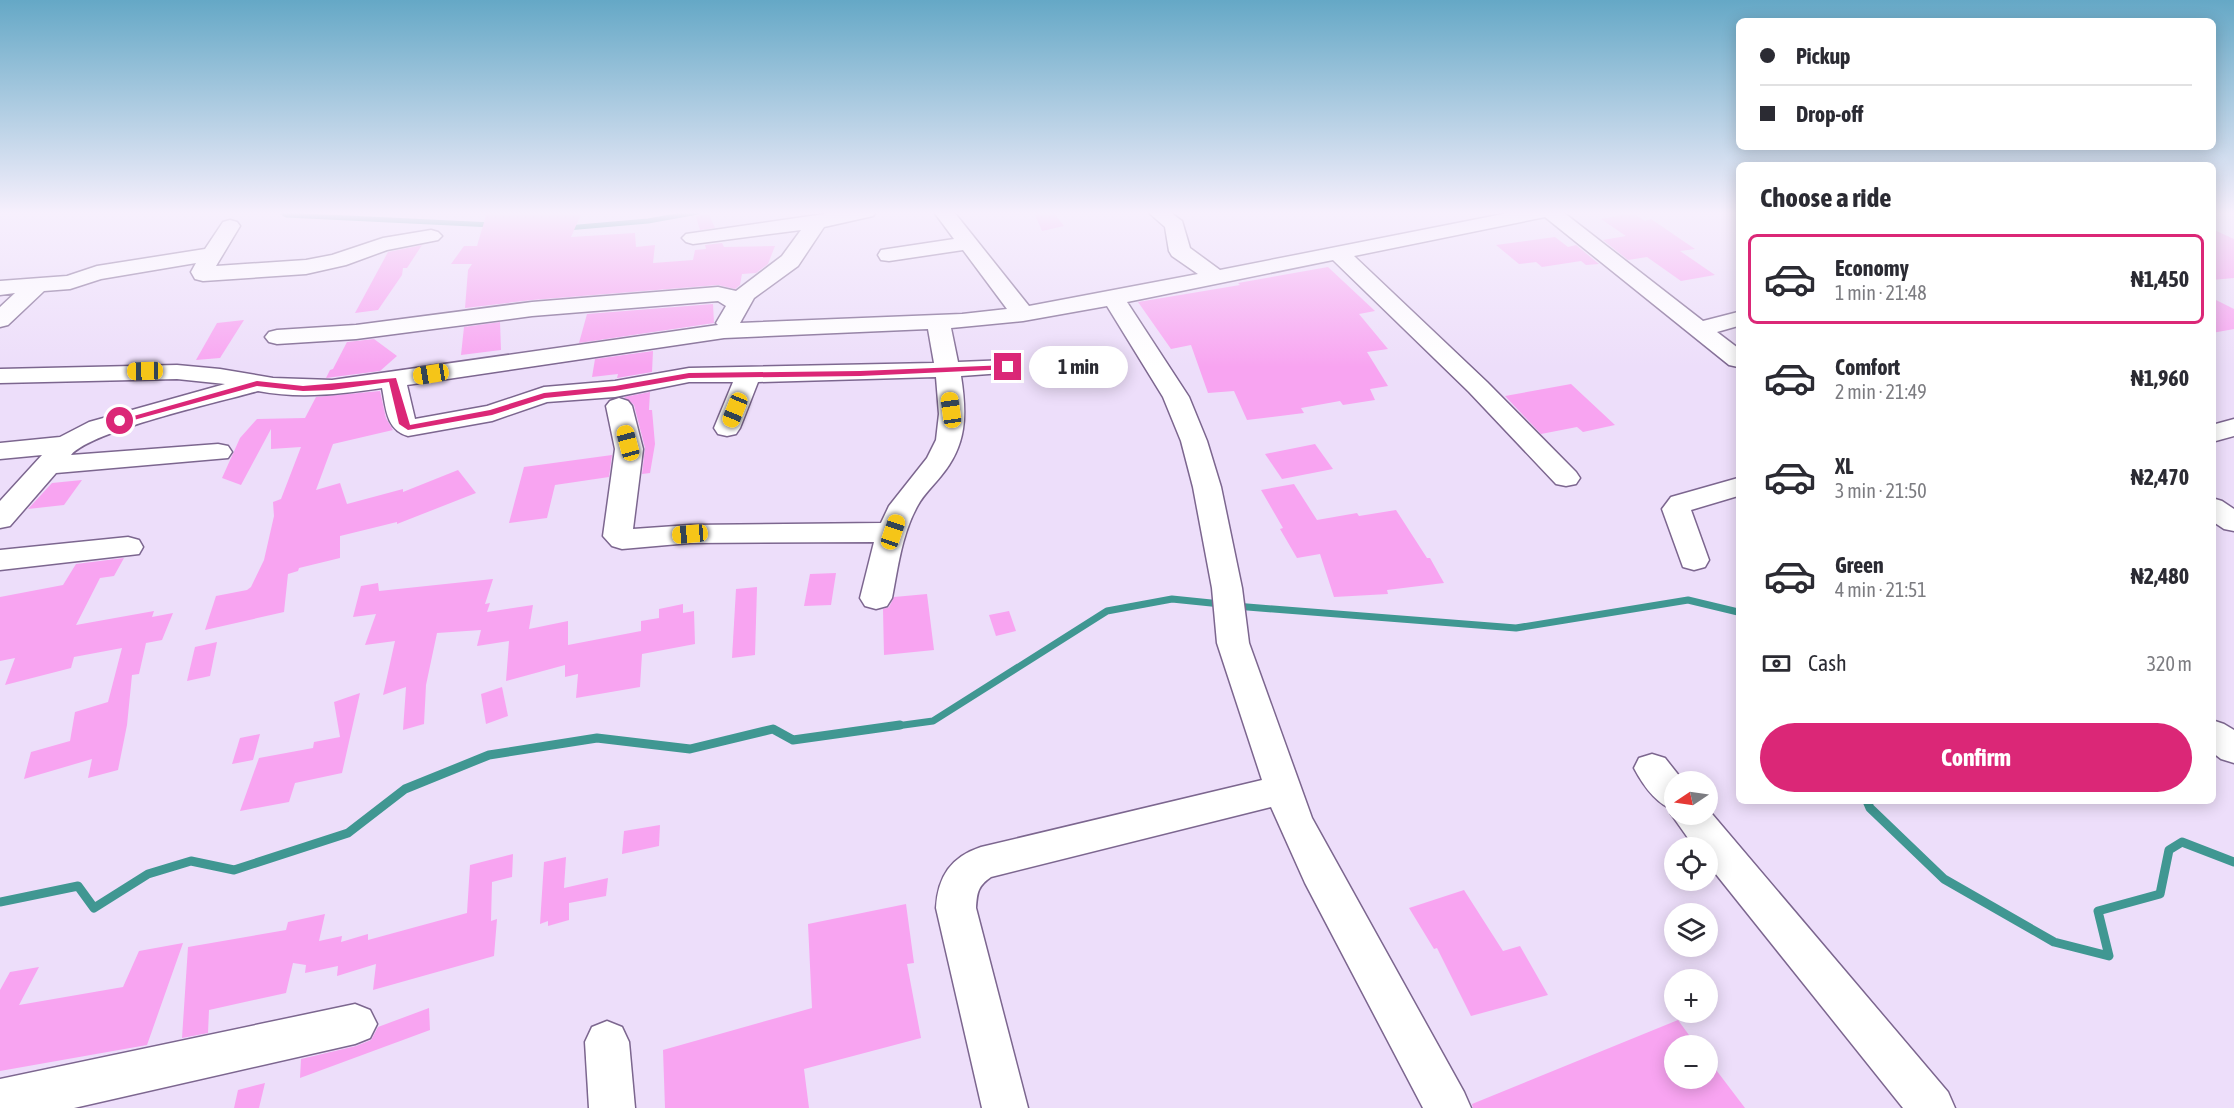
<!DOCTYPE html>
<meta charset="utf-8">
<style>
:root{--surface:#fff;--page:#f2f2f3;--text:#2b2b33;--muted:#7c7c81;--line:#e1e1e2;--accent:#db2777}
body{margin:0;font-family:"Asap Condensed",sans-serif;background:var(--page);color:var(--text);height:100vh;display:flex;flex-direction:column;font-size:22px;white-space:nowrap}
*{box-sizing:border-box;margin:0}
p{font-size:20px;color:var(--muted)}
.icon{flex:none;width:33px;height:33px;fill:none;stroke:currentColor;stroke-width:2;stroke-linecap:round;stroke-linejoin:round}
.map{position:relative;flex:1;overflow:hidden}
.sheet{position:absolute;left:1736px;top:162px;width:480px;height:642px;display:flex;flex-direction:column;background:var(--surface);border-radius:9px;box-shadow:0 3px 15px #0003}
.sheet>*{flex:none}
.banner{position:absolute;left:1736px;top:18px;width:480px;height:132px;border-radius:9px;box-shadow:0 3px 15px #0003;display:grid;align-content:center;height:132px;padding:0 24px;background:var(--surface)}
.needle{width:39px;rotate:257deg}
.controls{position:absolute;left:1664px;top:771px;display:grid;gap:12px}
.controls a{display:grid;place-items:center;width:54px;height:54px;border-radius:50%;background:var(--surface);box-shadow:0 3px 15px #0003;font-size:30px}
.end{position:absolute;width:27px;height:27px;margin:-14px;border:8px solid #db2777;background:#fff;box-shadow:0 0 0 3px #fff}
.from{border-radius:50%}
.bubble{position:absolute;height:42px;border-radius:21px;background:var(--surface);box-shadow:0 3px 15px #0003;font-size:20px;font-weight:700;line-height:42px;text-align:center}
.car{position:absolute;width:18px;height:36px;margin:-18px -9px;border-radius:8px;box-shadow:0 0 4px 2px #0007;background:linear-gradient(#f5c518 24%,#345 0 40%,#f5c518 0 76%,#345 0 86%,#f5c518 0)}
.banner b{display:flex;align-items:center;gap:21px;height:57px;font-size:22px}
.banner b+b{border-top:2px solid var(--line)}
.banner i{width:15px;height:15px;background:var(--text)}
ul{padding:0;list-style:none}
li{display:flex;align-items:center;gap:18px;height:90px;margin:0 12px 9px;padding:0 12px;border:3px solid transparent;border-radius:9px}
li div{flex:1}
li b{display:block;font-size:22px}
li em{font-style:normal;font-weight:700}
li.current{border-color:var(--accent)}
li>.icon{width:54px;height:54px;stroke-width:1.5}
h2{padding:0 24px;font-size:27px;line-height:72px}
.pay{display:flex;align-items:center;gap:15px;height:66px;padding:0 24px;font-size:22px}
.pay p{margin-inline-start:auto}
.primary-button{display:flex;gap:12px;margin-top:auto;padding:12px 24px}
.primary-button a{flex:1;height:69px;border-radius:36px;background:var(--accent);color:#fff;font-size:24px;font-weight:700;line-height:69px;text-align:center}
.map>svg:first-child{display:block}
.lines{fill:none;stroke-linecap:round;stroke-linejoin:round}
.stream-far2{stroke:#409792;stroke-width:5}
.stream-far1{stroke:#409792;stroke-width:7}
.stream{stroke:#409792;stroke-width:9}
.building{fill:#f8a4f1}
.minor-casing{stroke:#7c668f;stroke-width:3}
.minor{fill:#fff;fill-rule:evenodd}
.route{fill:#db2777}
</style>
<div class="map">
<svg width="2234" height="1108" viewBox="0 0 2234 1108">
<rect width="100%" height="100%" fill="#eddefa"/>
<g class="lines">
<g class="stream-far2">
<polyline points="282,212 286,215 493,225"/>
<polyline points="567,228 648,221 698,212"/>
</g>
<g class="stream-far1">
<polyline points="1235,606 1516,628 1688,600 1738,612"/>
<polyline points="889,727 933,721 1107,611 1172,599 1221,604"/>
</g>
<g class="stream">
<polyline points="1867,801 1870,808 1944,879 2054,942 2109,956 2098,911 2160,894 2169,850 2182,842 2234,862"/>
<polyline points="0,902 78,886 94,908 148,874 191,861 234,870 348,833 405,789 489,755 597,738 690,749 773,729 793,740 900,725"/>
</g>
</g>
<g class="building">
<polygon points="487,212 582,212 571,237 635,233 636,247 655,245 653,263 693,260 695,250 706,249 705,245 722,243 724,247 775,246 768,264 756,273 742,274 740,285 735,289 718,285 532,300 465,308 468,270 472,264 451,264 464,246 477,246"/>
<polygon points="1034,212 1053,212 1064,226 1042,231"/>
<polygon points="708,213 715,228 700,230 696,217"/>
<polygon points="1633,213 1645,221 1651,219 1695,249 1680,251 1715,275 1681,281 1647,257 1628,260 1603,240 1626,236 1601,219"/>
<polygon points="2212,229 2234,239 2234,278 2212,280"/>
<polygon points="1555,237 1568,247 1576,245 1599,264 1586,265 1581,261 1542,267 1536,262 1519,264 1496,245"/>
<polygon points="422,245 407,268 403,268 402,275 378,310 355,313 388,252"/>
<polygon points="1328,267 1375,311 1359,314 1388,349 1367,352 1388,386 1370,389 1375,400 1343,405 1340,401 1301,408 1304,413 1247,420 1234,391 1208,393 1191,345 1171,349 1138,302 1240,285 1238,283"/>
<polygon points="2212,298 2234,309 2234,329 2212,333"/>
<polygon points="713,304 714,323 579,343 587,314"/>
<polygon points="244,320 220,358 196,360 217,323"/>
<polygon points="500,322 501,350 461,355 464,327"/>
<polygon points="374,339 397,356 380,371 326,378 330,370 333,369 347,342"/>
<polygon points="653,351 652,372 617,378 618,374 592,377 595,359"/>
<polygon points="1571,384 1615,425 1583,432 1577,427 1541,434 1505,396"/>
<polygon points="380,391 386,418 393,430 333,444 316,490 340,483 347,504 403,489 403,492 458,470 476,493 397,524 397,522 340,536 340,558 299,568 298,571 288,574 284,612 205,630 216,596 247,590 251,587 264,560 274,516 273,502 281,499 301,447 271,449 271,429 241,485 222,478 240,438 257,419 305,418 316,397"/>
<polygon points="650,392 649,410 652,410 655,444 650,473 642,474 645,448 634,405 624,397"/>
<polygon points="1315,444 1333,469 1282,479 1265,454"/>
<polygon points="612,455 609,477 555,485 547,518 509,523 524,467"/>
<polygon points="82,480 64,505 28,509 52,483"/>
<polygon points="1294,484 1317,520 1357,513 1359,516 1396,510 1427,558 1430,558 1444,583 1387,590 1388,594 1334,597 1320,554 1297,558 1280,529 1283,528 1261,490"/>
<polygon points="124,558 114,576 100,578 76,625 154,611 152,617 173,613 162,640 146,643 139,674 132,675 127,725 118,770 88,778 92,759 24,779 31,752 70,741 75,712 108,702 122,648 74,657 71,668 5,685 15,658 0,661 0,597 63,585 76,564"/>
<polygon points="836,573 831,605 804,606 810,574"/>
<polygon points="493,579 485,604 490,603 487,612 533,605 529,629 568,621 568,645 641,631 641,621 659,618 659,609 683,604 683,613 694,611 695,644 642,654 640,687 576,698 578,674 565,677 565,665 506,681 509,641 477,646 481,630 437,633 426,685 424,724 403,730 406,687 383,695 395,641 365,645 376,614 353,617 361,586 378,583 379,591"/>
<polygon points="757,587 755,655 732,658 736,589"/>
<polygon points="927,594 934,650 884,655 883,609 889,607 894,597"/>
<polygon points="1009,611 1016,631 996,636 989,615"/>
<polygon points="217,642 210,676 187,681 195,647"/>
<polygon points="502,687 508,716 486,724 481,694"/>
<polygon points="360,693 342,773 295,783 289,802 240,811 259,758 313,748 314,742 340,737 334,702"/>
<polygon points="260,734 253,760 232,764 240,738"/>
<polygon points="660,825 659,846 622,854 624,831"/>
<polygon points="513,854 512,877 492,882 491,921 497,919 494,956 373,990 376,964 337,976 338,966 305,973 306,965 293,963 286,993 209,1010 208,1033 182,1038 188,947 286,930 288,922 325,914 319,941 342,936 341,942 368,934 368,940 467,913 470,865"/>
<polygon points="566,857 564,888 608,878 606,896 569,903 569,920 548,926 548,921 540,924 544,862"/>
<polygon points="1464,890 1503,951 1520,946 1548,995 1471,1016 1437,948 1434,949 1409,908"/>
<polygon points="906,904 914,963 907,964 921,1038 804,1069 809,1108 665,1108 663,1050 812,1008 808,924"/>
<polygon points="183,943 147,1045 0,1071 0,990 10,972 39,967 19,1005 123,987 139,951"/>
<polygon points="429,1008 430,1030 300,1078 301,1059 356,1046 371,1040 378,1027"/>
<polygon points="1678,1020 1697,1046 1674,1046 1674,1078 1707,1078 1707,1058 1745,1108 1473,1108 1472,1104"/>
<polygon points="265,1083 259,1108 234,1108 238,1090"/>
</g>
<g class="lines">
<defs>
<g id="minor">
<path d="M 838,212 L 876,212 L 873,216 L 824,227 L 798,266 L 754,298 L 740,323 L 962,314 L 1007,309 L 963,250 L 889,261 L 881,260 L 878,255 L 881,250 L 954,239 L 934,212 L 954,212 L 1029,306 L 1198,274 L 1172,256 L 1169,251 L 1165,227 L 1148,212 L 1170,212 L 1182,221 L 1190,248 L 1220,270 L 1513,212 L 1563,212 L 1703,321 L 1738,312 L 1738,326 L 1717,332 L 1738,348 L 1738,367 L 1729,365 L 1545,217 L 1354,256 L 1487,382 L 1576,472 L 1580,478 L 1576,484 L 1566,486 L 1556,484 L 1469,392 L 1333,260 L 1127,302 L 1189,397 L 1207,441 L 1221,487 L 1242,588 L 1249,643 L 1312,818 L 1464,1092 L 1471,1108 L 1423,1108 L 1305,883 L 1271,807 L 991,877 C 978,886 977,892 976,908 L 1028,1108 L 982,1108 L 936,908 C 938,876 951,857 981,847 L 1262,780 L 1217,643 L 1212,588 L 1193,487 L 1181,441 L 1163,397 L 1107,306 L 1023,321 L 951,328 L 958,362 L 1008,360 L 1017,362 L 1020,367 L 1017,372 L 961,376 C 967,415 967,445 941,476 C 933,486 924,494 918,505 C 902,533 898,567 892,598 L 887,606 L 876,609 L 865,606 L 860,598 L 874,542 L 690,543 L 622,549 L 612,546 L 603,536 L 615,449 L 606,406 L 610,401 L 619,398 L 628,401 L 632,406 L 643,449 L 633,529 L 690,525 L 881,523 L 889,506 L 927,458 L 936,440 L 939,414 L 936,377 L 758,382 L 740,428 L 736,434 L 727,436 L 718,434 L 714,428 L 733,382 L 689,382 L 615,397 L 547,402 L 492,421 L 408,436 C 386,430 386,408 382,388 C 341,394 300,399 258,391 C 220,402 93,430 71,455 L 218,444 L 228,446 L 232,452 L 228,458 L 56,473 L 10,526 L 0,528 L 0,501 L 42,455 L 0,459 L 0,443 L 60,437 L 89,422 L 225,384 L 177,379 L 0,383 L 0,369 L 177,365 L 220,369 L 273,378 L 332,380 L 718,325 L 716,323 L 726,306 L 718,301 L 532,316 L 356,339 L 277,344 L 269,342 L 265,337 L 269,332 L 277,330 L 356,325 L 532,302 L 718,287 L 736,291 L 782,256 L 801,230 L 693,244 L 686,242 L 682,238 L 686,234 ZM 928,329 L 934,363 L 689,368 L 615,381 L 544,387 L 487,406 L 415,419 L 407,385 L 724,338 Z"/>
<polygon points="230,220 237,222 240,226 216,266 306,260 332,255 383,238 431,230 438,232 442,236 438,240 387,250 346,265 306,274 203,281 195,279 191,272 196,263 101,279 70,289 44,291 8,325 0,327 0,307 15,293 0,295 0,281 67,276 97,266 205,249 223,222"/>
<polygon points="2234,419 2234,436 2212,442 2212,425"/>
<polygon points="1738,478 1738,496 1691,510 1709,560 1705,567 1694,570 1683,567 1662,509 1671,497"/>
<polygon points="2212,498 2222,501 2234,509 2234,531 2224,529 2212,521"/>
<polygon points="128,537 139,540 143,547 139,554 0,570 0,550"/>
<polygon points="2212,720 2224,724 2234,730 2234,763 2221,759 2212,752"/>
<path d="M 1652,754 L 1665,758 L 1684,782 L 1674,782 L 1674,814 L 1707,814 L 1707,808 L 1948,1092 L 1955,1108 L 1903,1108 L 1707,863 L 1707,848 L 1695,848 L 1671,814 L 1674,810 C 1655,803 1643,785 1634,768 L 1639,758 Z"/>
<polygon points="355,1004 370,1010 377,1024 370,1038 355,1044 74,1108 0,1108 0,1079"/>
<polygon points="607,1021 622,1027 629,1042 635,1108 589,1108 585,1042 592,1027"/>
</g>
</defs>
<use href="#minor" class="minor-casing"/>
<use href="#minor" class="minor"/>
</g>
<linearGradient id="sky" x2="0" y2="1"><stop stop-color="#65a8c6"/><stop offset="0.58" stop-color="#f7f0fd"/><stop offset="1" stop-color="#f7f0fd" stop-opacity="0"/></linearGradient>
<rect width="2234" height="367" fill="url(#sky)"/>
<polygon class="route" points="1008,365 1011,366 1011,369 860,376 689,378 615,391 545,398 492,415 408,430 399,424 389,382 332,390 303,391 257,386 123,423 116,421 257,381 303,386 396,378 410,425 490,410 544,393 615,386 689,373 860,371"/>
</svg>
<div class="controls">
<a><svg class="needle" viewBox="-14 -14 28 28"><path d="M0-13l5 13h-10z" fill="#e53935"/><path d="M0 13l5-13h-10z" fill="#7c7c81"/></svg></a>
<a><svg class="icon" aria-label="locate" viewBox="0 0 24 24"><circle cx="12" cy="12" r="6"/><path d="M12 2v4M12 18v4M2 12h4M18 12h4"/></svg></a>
<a><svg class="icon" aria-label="layers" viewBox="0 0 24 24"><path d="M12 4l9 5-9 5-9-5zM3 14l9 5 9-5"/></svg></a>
<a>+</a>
<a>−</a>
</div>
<i class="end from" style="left:120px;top:421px"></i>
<i class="end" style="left:1008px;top:367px"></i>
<div class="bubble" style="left:1029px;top:346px;width:99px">1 min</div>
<i class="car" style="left:145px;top:371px;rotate:269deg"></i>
<i class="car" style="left:431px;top:374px;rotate:261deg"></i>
<i class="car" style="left:735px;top:410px;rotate:202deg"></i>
<i class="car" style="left:951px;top:410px;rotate:352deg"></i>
<i class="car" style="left:628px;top:443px;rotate:345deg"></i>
<i class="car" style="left:893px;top:532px;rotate:19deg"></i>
<i class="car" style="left:690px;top:534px;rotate:265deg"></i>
<div class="banner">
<b><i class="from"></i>Pickup</b>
<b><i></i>Drop-off</b>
</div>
<section class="sheet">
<h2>Choose a ride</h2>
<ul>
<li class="current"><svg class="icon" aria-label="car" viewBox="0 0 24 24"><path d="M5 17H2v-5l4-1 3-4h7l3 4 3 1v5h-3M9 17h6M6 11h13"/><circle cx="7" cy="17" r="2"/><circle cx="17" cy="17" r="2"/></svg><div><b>Economy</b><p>1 min · 21:48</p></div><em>₦1,450</em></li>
<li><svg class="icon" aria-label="car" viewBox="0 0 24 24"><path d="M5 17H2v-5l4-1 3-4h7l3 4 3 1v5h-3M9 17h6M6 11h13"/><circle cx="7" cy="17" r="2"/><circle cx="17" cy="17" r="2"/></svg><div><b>Comfort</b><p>2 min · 21:49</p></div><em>₦1,960</em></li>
<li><svg class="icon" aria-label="car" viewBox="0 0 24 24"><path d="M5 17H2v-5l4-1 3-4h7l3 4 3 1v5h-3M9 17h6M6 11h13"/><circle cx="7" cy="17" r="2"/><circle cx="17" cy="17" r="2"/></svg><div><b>XL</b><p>3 min · 21:50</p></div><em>₦2,470</em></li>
<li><svg class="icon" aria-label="car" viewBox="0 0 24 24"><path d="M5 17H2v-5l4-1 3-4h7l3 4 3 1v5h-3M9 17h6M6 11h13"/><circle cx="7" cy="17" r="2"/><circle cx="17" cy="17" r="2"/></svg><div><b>Green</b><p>4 min · 21:51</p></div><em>₦2,480</em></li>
</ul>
<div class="pay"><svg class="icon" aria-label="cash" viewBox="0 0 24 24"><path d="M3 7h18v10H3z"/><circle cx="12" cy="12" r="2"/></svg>Cash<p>320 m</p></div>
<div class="primary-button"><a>Confirm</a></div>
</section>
</div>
